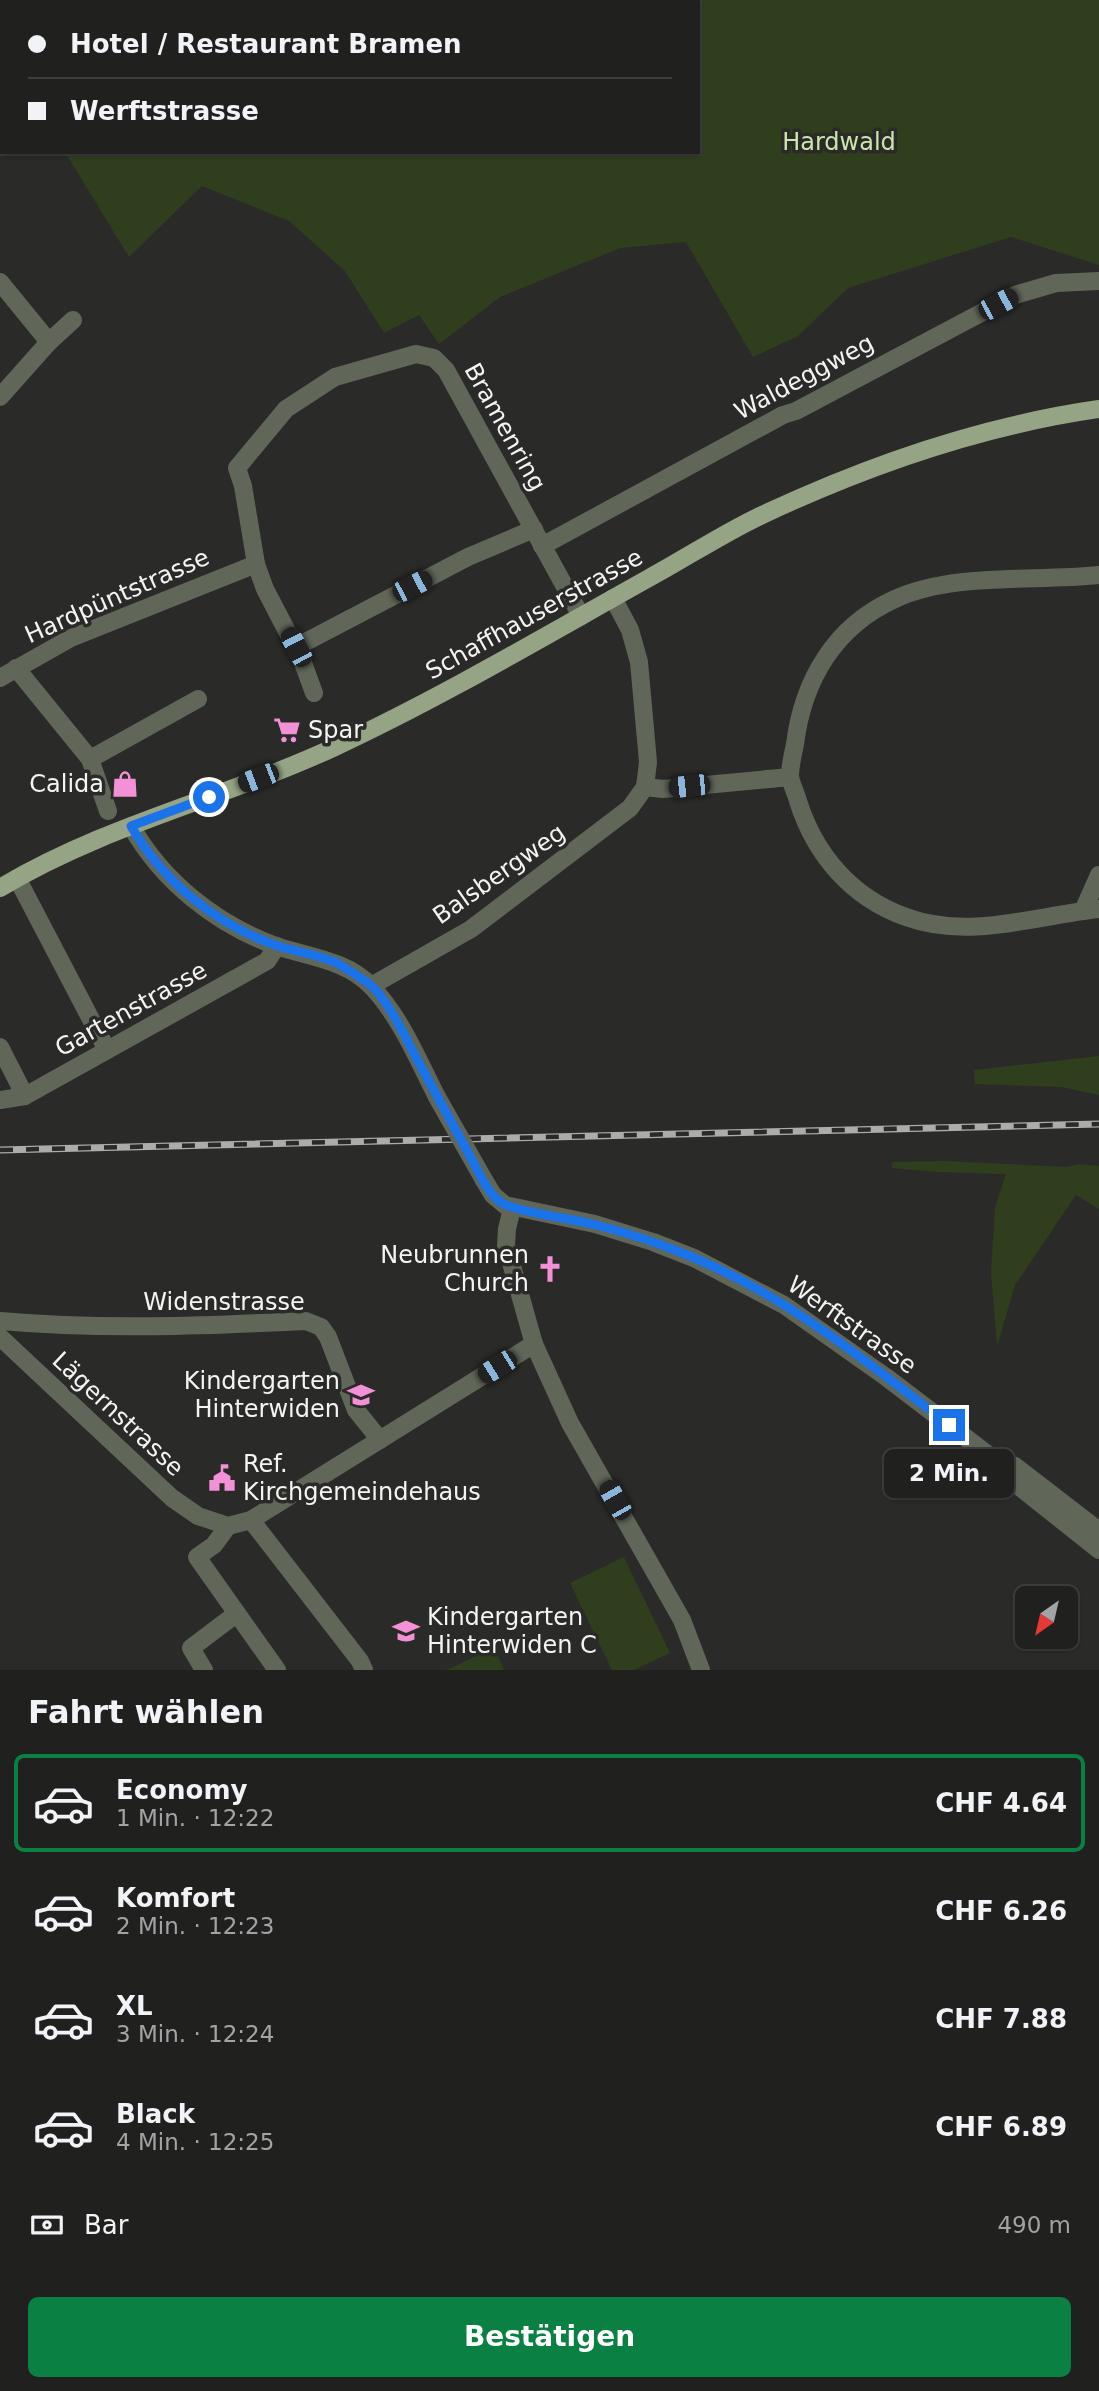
<!DOCTYPE html>
<html lang="de">
<meta charset="utf-8">
<style>
:root{--surface:#20201f;--page:#282828;--text:#f1f3f6;--muted:#a2a3a4;--line:#3d3e3d;--accent:#0b8043}
body{margin:0;font-family:"DejaVu Sans",sans-serif;background:var(--page);color:var(--text);height:100vh;display:flex;flex-direction:column;font-size:26px;white-space:nowrap}
*{box-sizing:border-box;margin:0}
p{font-size:23px;color:var(--muted)}
.icon{flex:none;width:38px;height:38px;fill:none;stroke:currentColor;stroke-width:2;stroke-linecap:round;stroke-linejoin:round}
.map{position:relative;height:1670px;overflow:hidden}
.side{display:flex;flex-direction:column;background:var(--surface);flex:1}
.side>*{flex:none}
.top-card{position:absolute;left:0px;top:0px;width:700px;height:154px;box-shadow:0 2px 5px #0004,0 0 0 2px var(--line);display:grid;align-content:center;height:154px;padding:0 28px;background:var(--surface)}
.needle{width:46px;rotate:214deg}
.tools{position:absolute;left:1015px;top:1586px;display:grid;gap:14px}
.tools a{display:grid;place-items:center;width:63px;height:63px;border-radius:10px;background:var(--surface);box-shadow:0 2px 5px #0004,0 0 0 2px var(--line);font-size:35px}
.end{position:absolute;width:32px;height:32px;margin:-16px;border:9px solid #1a73e8;background:#fff;box-shadow:0 0 0 4px #fff}
.from{border-radius:50%}
.bubble{position:absolute;height:49px;border-radius:10px;background:var(--surface);box-shadow:0 2px 5px #0004,0 0 0 2px var(--line);font-size:23px;font-weight:700;line-height:49px;text-align:center}
.car{position:absolute;width:21px;height:42px;margin:-21px -10px;border-radius:9px;box-shadow:0 0 5px 2px #0007;background:linear-gradient(#222 24%,#8ab4d8 0 40%,#222 0 76%,#8ab4d8 0 86%,#222 0)}
.top-card b{display:flex;align-items:center;gap:24px;height:66px;font-size:26px}
.top-card b+b{border-top:2px solid var(--line)}
.top-card i{width:18px;height:18px;background:var(--text)}
ul{padding:0;list-style:none}
li{display:flex;align-items:center;gap:21px;height:98px;margin:0 14px 10px;padding:0 14px;border:4px solid transparent;border-radius:10px}
li div{flex:1}
li b{display:block;font-size:26px}
li em{font-style:normal;font-weight:700}
li.active{border-color:var(--accent)}
li>.icon{width:63px;height:63px;stroke-width:1.5}
h2{padding:0 28px;font-size:32px;line-height:84px}
.pay{display:flex;align-items:center;gap:18px;height:77px;padding:0 28px;font-size:26px}
.pay p{margin-inline-start:auto}
.button{display:flex;gap:14px;margin-top:auto;padding:14px 28px}
.button a{flex:1;height:80px;border-radius:10px;background:var(--accent);color:#fff;font-size:28px;font-weight:700;line-height:80px;text-align:center}
.map>svg:first-child{display:block}
.green{fill:#2f3e1d}
.lines{fill:none;stroke-linecap:round;stroke-linejoin:round}
.minor{stroke:#606758;stroke-width:18}
.major{stroke:#94a484;stroke-width:18}
.rail-casing{stroke:#acadab;stroke-width:7}
.rail{stroke:#2a2b29;stroke-width:4.5;stroke-dasharray:13;stroke-linecap:butt}
.minor-bridge{stroke:#606758;stroke-width:18}
.route{stroke:#1a73e8;stroke-width:9}
.labels{text-anchor:middle;stroke-width:7;stroke-linejoin:round;paint-order:stroke}
.park-label{font-size:24px;fill:#c9e7a9;stroke:#2a2b29}
.street-label{font-size:24px;fill:#f4f5f3;stroke:#2a2b29}
.poi-label{font-size:24px;fill:#f4f5f3;stroke:#2a2b29;text-anchor:start}
</style>
<div class="map">
<svg width="1099" height="1670" viewBox="0 0 1099 1670">
<rect width="100%" height="100%" fill="#2a2b29"/>
<g class="green">
<polygon points="0,0 1099,0 1099,265 1011,237 848,288 798,336 753,357 686,242 620,248 500,297 439,344 419,315 384,333 345,271 289,221 202,186 129,257 68,157 61,152 698,152 698,2 2,2 2,117"/>
<polygon points="1099,1056 1099,1095 1062,1087 975,1084 974,1070"/>
<polygon points="944,1161 1067,1167 1079,1164 1099,1166 1099,1209 1076,1195 1015,1285 997,1346 991,1272 995,1208 1006,1174 937,1172 892,1168 892,1162"/>
<polygon points="624,1557 670,1653 634,1670 612,1670 570,1583"/>
<polygon points="494,1647 504,1670 447,1670"/>
</g>
<g class="lines">
<g class="minor">
<polyline points="0,282 49,342"/>
<polyline points="0,397 49,342 73,320"/>
<polyline points="542,546 783,415 796,411 1015,295 1056,283 1099,281"/>
<path d="M 1099,575 C 1035,582 953,572 895,599 C 835,626 803,680 795,744 C 793,754 790,766 790,776 C 791,784 796,793 798,801 C 815,855 852,898 906,917 C 969,940 1035,916 1099,909"/>
<polyline points="296,647 468,557 534,529"/>
<polyline points="16,668 90,759 108,811"/>
<polyline points="0,678 71,638 256,564"/>
<polyline points="314,693 302,660 265,589 256,564 243,486 237,468 286,409 335,377 416,354 434,358 446,370 581,616"/>
<polyline points="90,759 198,699"/>
<polyline points="645,787 663,789 790,777"/>
<path d="M 131,826 C 163,882 216,924 276,946 C 309,957 347,960 372,987 C 401,1018 418,1060 437,1097"/>
<polyline points="17,878 107,1050"/>
<polyline points="1083,911 1099,875"/>
<polyline points="371,986 471,929 630,808 645,787 648,762 639,662 630,630 613,598"/>
<polyline points="0,1047 25,1096"/>
<polyline points="0,1100 25,1096 267,961 277,946"/>
<polyline points="484,1180 493,1195 505,1205 595,1224 653,1242 694,1258 784,1305 886,1377 991,1457 1006,1476 1099,1550"/>
<polyline points="512,1208 507,1229 506,1245 534,1344 570,1423 682,1620 701,1670"/>
<path d="M 0,1321 C 102,1330 203,1326 306,1321 L 321,1327 L 328,1337 L 356,1410 L 380,1440"/>
<polyline points="0,1337 172,1498 198,1516 228,1526 251,1520 534,1344"/>
<polyline points="991,1457 1015,1466 1099,1531"/>
<polyline points="251,1520 360,1661 364,1670"/>
<polyline points="228,1526 214,1545 197,1557 277,1670"/>
<polyline points="204,1670 191,1648 236,1614"/>
</g>
<path class="major" d="M 0,888 C 104,825 225,798 335,747 C 442,697 545,636 649,578 C 686,558 722,534 760,516 C 868,465 980,426 1099,409"/>
<defs>
<polyline id="rail" points="0,1150 1099,1124"/>
</defs>
<use href="#rail" class="rail-casing"/>
<use href="#rail" class="rail"/>
<polyline class="minor-bridge" points="437,1097 484,1180"/>
</g>
<g class="lines">
<path class="route" d="M 209,797 L 131,826 C 163,882 216,924 275,945 C 295,952 318,954 337,963 C 347,969 358,976 368,983 C 388,998 407,1041 419,1063 C 436,1094 453,1125 470,1156 C 478,1171 486,1190 499,1201 C 513,1212 575,1219 596,1225 C 629,1233 661,1244 692,1257 C 786,1296 869,1363 949,1425"/>
</g>
<defs>
<symbol id="supermarket-bare" viewBox="-9 -9 18 18"><path d="M-6-5.5h2.5l.6 2H6L4.5 2H-2.5L-4.4-4H-6ZM-1.5 3.2a1.3 1.3 0 1 0 .1 0ZM3 3.2a1.3 1.3 0 1 0 .1 0Z" fill="#f391d6" stroke="#2a2b29" stroke-width="2.5" paint-order="stroke"/></symbol>
<symbol id="shop-bare" viewBox="-9 -9 18 18"><path d="M-5-2.5h2.3a2.7 3.5 0 0 1 5.4 0H5L5.5 6h-11ZM-1.5-2.5h3a1.5 2.3 0 0 0-3 0Z" fill="#f391d6" stroke="#2a2b29" stroke-width="2.5" paint-order="stroke"/></symbol>
<symbol id="church-bare" viewBox="-9 -9 18 18"><path d="M-1.2-6h2.4v3.5h3.3v2.4h-3.3V6h-2.4V-.1h-3.3v-2.4h3.3Z" fill="#f391d6" stroke="#2a2b29" stroke-width="2.5" paint-order="stroke"/></symbol>
<symbol id="school-bare" viewBox="-9 -9 18 18"><path d="M0-5L7-2L0 1L-7-2ZM-4 1L0 2.5L4 1V4Q0 6-4 4Z" fill="#f391d6" stroke="#2a2b29" stroke-width="2.5" paint-order="stroke"/></symbol>
<symbol id="civic-bare" viewBox="-9 -9 18 18"><path d="M-.6-6.5H3V-4.5H.6V-3L4-1V1h2V6H-6V1h2V-1L-.6-3ZM-1.2 2.5V6h2.4V2.5Z" fill="#f391d6" stroke="#2a2b29" stroke-width="2.5" paint-order="stroke"/></symbol>
</defs>
<g fill-rule="evenodd">
<use href="#supermarket-bare" x="268" y="711" width="38" height="38"/>
<use href="#shop-bare" x="106" y="765" width="38" height="38"/>
<use href="#church-bare" x="531" y="1250" width="38" height="38"/>
<use href="#school-bare" x="342" y="1376" width="38" height="38"/>
<use href="#civic-bare" x="203" y="1459" width="38" height="38"/>
<use href="#school-bare" x="387" y="1612" width="38" height="38"/>
</g>
<g class="labels">
<g class="park-label">
<text x="839" y="150">Hardwald</text>
</g>
<g class="street-label">
<text transform="translate(804 377) rotate(-28)" y="8">Waldeggweg</text>
<text transform="translate(505 427) rotate(61)" y="8">Bramenring</text>
<text transform="translate(117 596) rotate(-24)" y="8">Hardpüntstrasse</text>
<text transform="translate(534 614) rotate(-29)" y="8">Schaffhauserstrasse</text>
<text transform="translate(499 874) rotate(-35)" y="8">Balsbergweg</text>
<text transform="translate(131 1009) rotate(-29)" y="8">Gartenstrasse</text>
<text x="224" y="1310">Widenstrasse</text>
<text transform="translate(852 1325) rotate(35)" y="8">Werftstrasse</text>
<text transform="translate(118 1414) rotate(43)" y="8">Lägernstrasse</text>
</g>
<g class="poi-label">
<text x="308" y="738">Spar</text>
<text x="104" y="792" text-anchor="end">Calida</text>
<text x="529" y="1263" text-anchor="end">Neubrunnen<tspan x="529" dy="28">Church</tspan></text>
<text x="340" y="1389" text-anchor="end">Kindergarten<tspan x="340" dy="28">Hinterwiden</tspan></text>
<text x="243" y="1472">Ref.<tspan x="243" dy="28">Kirchgemeindehaus</tspan></text>
<text x="427" y="1625">Kindergarten<tspan x="427" dy="28">Hinterwiden C</tspan></text>
</g>
</g>
</svg>
<div class="tools">
<a><svg class="needle" viewBox="-14 -14 28 28"><path d="M0-13l5 13h-10z" fill="#e53935"/><path d="M0 13l5-13h-10z" fill="#a2a3a4"/></svg></a>
</div>
<i class="end from" style="left:209px;top:797px"></i>
<i class="end" style="left:949px;top:1425px"></i>
<div class="bubble" style="left:884px;top:1449px;width:130px">2 Min.</div>
<i class="car" style="left:998px;top:304px;rotate:62deg"></i>
<i class="car" style="left:412px;top:586px;rotate:63deg"></i>
<i class="car" style="left:296px;top:647px;rotate:332deg"></i>
<i class="car" style="left:258px;top:778px;rotate:249deg"></i>
<i class="car" style="left:689px;top:786px;rotate:264deg"></i>
<i class="car" style="left:497px;top:1367px;rotate:238deg"></i>
<i class="car" style="left:615px;top:1500px;rotate:330deg"></i>
<div class="top-card">
<b><i class="from"></i>Hotel / Restaurant Bramen</b>
<b><i></i>Werftstrasse</b>
</div>
</div>
<section class="side">
<h2>Fahrt wählen</h2>
<ul>
<li class="active"><svg class="icon" aria-label="car" viewBox="0 0 24 24"><path d="M5 17H2v-5l4-1 3-4h7l3 4 3 1v5h-3M9 17h6M6 11h13"/><circle cx="7" cy="17" r="2"/><circle cx="17" cy="17" r="2"/></svg><div><b>Economy</b><p>1 Min. · 12:22</p></div><em>CHF 4.64</em></li>
<li><svg class="icon" aria-label="car" viewBox="0 0 24 24"><path d="M5 17H2v-5l4-1 3-4h7l3 4 3 1v5h-3M9 17h6M6 11h13"/><circle cx="7" cy="17" r="2"/><circle cx="17" cy="17" r="2"/></svg><div><b>Komfort</b><p>2 Min. · 12:23</p></div><em>CHF 6.26</em></li>
<li><svg class="icon" aria-label="car" viewBox="0 0 24 24"><path d="M5 17H2v-5l4-1 3-4h7l3 4 3 1v5h-3M9 17h6M6 11h13"/><circle cx="7" cy="17" r="2"/><circle cx="17" cy="17" r="2"/></svg><div><b>XL</b><p>3 Min. · 12:24</p></div><em>CHF 7.88</em></li>
<li><svg class="icon" aria-label="car" viewBox="0 0 24 24"><path d="M5 17H2v-5l4-1 3-4h7l3 4 3 1v5h-3M9 17h6M6 11h13"/><circle cx="7" cy="17" r="2"/><circle cx="17" cy="17" r="2"/></svg><div><b>Black</b><p>4 Min. · 12:25</p></div><em>CHF 6.89</em></li>
</ul>
<div class="pay"><svg class="icon" aria-label="cash" viewBox="0 0 24 24"><path d="M3 7h18v10H3z"/><circle cx="12" cy="12" r="2"/></svg>Bar<p>490 m</p></div>
<div class="button"><a>Bestätigen</a></div>
</section>
